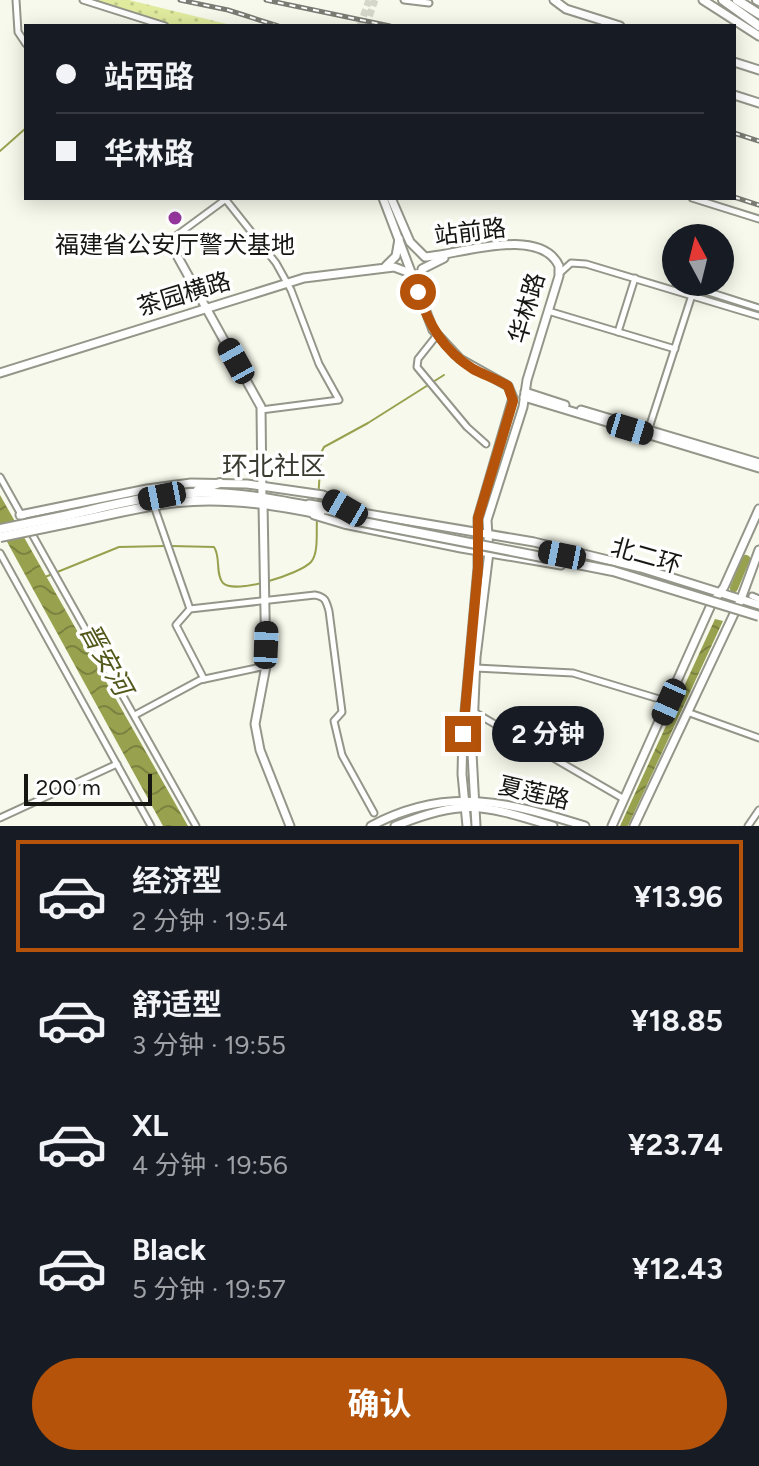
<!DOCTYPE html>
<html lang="zh">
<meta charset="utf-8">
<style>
:root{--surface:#171b24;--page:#20242c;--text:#f1f3f6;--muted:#9ea1a6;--line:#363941;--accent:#b45309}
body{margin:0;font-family:Figtree,"Noto Sans SC",sans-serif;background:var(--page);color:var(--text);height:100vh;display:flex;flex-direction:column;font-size:30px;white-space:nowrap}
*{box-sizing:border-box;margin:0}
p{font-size:26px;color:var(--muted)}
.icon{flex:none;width:44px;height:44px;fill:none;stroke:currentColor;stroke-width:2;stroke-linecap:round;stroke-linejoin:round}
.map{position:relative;height:826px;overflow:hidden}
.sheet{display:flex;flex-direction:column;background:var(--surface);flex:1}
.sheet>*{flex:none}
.banner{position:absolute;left:24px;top:24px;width:712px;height:176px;border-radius:0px;box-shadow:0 4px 20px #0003;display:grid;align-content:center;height:176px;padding:0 32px;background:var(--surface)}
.needle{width:52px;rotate:353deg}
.controls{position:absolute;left:662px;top:224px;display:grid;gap:16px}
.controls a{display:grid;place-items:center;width:72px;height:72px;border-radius:50%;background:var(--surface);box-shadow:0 4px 20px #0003;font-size:40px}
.scale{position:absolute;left:24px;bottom:20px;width:128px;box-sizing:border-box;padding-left:8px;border:4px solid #161713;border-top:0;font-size:22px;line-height:28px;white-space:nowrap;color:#161713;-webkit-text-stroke:6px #fff;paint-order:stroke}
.end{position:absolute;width:36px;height:36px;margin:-18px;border:10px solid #b45309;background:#fff;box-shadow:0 0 0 4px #fff}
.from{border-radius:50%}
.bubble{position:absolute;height:56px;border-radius:28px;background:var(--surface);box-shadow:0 4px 20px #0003;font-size:26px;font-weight:700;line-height:56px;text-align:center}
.car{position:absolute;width:24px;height:48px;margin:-24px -12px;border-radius:10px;box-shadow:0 0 6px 2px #0007;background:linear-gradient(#222 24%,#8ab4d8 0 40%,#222 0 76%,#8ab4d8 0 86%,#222 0)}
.banner b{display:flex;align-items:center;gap:28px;height:76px;font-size:30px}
.banner b+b{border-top:2px solid var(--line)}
.banner i{width:20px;height:20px;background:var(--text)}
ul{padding:14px 0 0;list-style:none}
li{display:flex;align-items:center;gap:24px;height:112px;margin:0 16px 12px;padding:0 16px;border:4px solid transparent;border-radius:0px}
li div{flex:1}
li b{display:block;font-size:30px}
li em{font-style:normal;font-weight:700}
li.selected{border-color:var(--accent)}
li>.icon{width:72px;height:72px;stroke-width:1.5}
.primary-button{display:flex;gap:16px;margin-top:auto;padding:16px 32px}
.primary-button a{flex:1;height:92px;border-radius:48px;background:var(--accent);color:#fff;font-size:32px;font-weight:700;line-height:92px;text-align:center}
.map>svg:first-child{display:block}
.grass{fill:url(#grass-dots)}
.water{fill:url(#water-waves)}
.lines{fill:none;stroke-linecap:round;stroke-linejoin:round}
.stream{stroke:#98a14e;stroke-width:2}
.river{stroke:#98a14e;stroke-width:8}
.major-tunnel{stroke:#d5d7cb;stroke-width:7;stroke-dasharray:7 3.5;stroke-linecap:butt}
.minor-casing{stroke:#94968a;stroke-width:9}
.major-casing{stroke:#94968a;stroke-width:11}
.highway-casing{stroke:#94968a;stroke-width:12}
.minor{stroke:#fff;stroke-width:5}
.major{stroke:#fff;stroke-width:7}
.highway{stroke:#fff;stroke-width:8}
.rail-casing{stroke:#7a7b73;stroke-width:5}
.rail{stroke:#fff;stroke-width:2;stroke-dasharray:6;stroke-linecap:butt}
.highway-bridge-casing{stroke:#94968a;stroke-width:12;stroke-linecap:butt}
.highway-bridge{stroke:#fff;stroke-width:8}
.route{stroke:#b45309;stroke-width:10}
.poi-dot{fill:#95369e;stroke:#fff;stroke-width:3}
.labels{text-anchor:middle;stroke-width:7;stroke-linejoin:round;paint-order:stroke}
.street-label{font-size:24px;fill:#161713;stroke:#fff}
.poi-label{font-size:24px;fill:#161713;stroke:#fff}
.neighbourhood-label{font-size:26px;fill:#393b31;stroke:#fff}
.water-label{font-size:26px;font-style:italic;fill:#52581a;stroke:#fff}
</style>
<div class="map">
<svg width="759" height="826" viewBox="0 0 759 826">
<defs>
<pattern id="grass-dots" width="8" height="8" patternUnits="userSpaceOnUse" patternTransform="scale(2)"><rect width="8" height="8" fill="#e1eb9e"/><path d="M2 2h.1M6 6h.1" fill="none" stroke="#c0c987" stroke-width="1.8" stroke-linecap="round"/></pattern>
<pattern id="water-waves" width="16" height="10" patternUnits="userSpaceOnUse" patternTransform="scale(2)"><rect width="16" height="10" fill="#98a14e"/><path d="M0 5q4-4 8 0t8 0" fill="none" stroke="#7b8240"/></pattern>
</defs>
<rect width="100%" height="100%" fill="#f7f9ec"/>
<polygon class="grass" points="91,0 129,0 235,26 174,26"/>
<g class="water">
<polygon points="0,495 188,826 163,826 0,529"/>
<polygon points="715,619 723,621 628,826 620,826"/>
</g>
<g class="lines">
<g class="stream">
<polyline points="0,151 26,128"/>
<polyline points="318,501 321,453 324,447 368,423 444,375"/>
<path d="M 171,546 L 214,547 C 221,557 215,574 223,583 C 235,595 300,574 311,562 C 319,553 316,531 317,519"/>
<polyline points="45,577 119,547 165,546"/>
</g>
<polyline class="river" points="734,588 746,559"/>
<g class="major-tunnel">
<polyline points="360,26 369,0"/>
<polyline points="366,26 375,0"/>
</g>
<defs>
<g id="minor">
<polyline points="16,0 18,32 26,44"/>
<polyline points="83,0 165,26"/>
<polyline points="404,0 429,3"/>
<polyline points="692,198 759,219"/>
<polyline points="226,200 276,263 291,290 319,364 339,400 261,410"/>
<polyline points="706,238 708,232"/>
<polyline points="169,241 226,199"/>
<polyline points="560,273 571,263 586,264 759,316"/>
<polyline points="688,293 690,286 759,308"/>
<polyline points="548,311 675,349"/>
<polyline points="618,332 635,278"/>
<polyline points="437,335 418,359 417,367 467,427 486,444"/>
<polyline points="648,431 692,295"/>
<polyline points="0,477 196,826"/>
<polyline points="154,506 190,609"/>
<polyline points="0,553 151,826"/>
<polyline points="752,596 759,599"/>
<polyline points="476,668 573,673 669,702"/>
<path d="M 204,679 L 176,625 L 190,609 L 315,595 C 325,597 326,600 329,611 L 342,712 L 334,721 L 342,755 L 374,813"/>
<polyline points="474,712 624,799"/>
<polyline points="687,712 759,738"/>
<polyline points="135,715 200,680 266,666"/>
<polyline points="0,818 117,764"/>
<polyline points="748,826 759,810"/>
</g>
<g id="major">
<polyline points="554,0 566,9 620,26"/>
<polyline points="703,0 759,36"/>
<polyline points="734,62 759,70"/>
<polyline points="734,95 759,103"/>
<polyline points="383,198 433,330 460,359 508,386 513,398 478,518 478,568 463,734 462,774 467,826"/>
<path d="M 391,198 L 410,242 L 425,257 C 457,255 540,225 559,266 L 559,276 L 527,380 L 523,407 L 487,520 L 489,552 L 476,657 L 472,753 L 476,826"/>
<polyline points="169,241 261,407 262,497"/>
<polyline points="386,266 396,256 399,239"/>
<polyline points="419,287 422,269 444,258"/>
<polyline points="0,373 304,278 394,267 413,274"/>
<polyline points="525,392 565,405"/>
<polyline points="524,397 759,468"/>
<polyline points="581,410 759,463"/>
<polyline points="263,504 266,666 255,724 260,750 290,826"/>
<polyline points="309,504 534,542 641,568 759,605"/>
<polyline points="20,515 147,489 191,483 247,484 323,495 340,505"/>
<polyline points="314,515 344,524 461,548 561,565"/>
<path d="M 371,826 C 448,785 507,802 585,826"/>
<path d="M 395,826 C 466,798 482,805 553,826"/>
<polyline points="612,826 711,605 724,587 759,509"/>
<polyline points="634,826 741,599 759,550"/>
</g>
<g id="highway">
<polyline points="723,0 759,26"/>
<polyline points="737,0 759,14"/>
<polyline points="757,0 759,1"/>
<polyline points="198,490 220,483"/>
<path d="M 64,516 C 105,507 148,495 191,493 C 247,491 300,505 355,515"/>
<path d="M 68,523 C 105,516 141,506 178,502 C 225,497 274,504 320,514"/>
</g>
</defs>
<use href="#minor" class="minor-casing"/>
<use href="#major" class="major-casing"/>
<use href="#highway" class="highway-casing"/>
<use href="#minor" class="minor"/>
<use href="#major" class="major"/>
<use href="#highway" class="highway"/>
<defs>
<g id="rail">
<polyline points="180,0 228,10 278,26"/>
<polyline points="266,0 390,26"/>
<polyline points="734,133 759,141"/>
<polyline points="734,197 759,205"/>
</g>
</defs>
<use href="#rail" class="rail-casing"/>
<use href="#rail" class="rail"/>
<defs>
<g id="highway-bridge">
<polyline points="353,520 613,571 759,616"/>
<polyline points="0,529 64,516"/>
<polyline points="0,537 68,523"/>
</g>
</defs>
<use href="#highway-bridge" class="highway-bridge-casing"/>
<use href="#highway-bridge" class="highway-bridge"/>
</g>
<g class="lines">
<path class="route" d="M 418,292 C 429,325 443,350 473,369 C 484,375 497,379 508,386 L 513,401 L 478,518 L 478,568 L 463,734"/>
</g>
<circle class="poi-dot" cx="175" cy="218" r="8"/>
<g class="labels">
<g class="street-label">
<text transform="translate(470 232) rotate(-7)" y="8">站前路</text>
<text transform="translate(184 294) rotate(-17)" y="8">茶园横路</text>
<text transform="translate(527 308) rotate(-74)" y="8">华林路</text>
<text transform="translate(646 556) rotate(16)" y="8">北二环</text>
<text transform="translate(534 793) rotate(13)" y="8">夏莲路</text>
</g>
<g class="poi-label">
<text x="175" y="253">福建省公安厅警犬基地</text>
</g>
<g class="neighbourhood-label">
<text x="274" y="475">环北社区</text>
</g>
<g class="water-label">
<text transform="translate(106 659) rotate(61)" y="9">晋安河</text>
</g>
</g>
</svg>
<div class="controls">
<a><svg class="needle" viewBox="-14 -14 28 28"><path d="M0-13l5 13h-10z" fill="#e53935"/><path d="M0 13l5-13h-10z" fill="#9ea1a6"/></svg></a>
</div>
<div class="scale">200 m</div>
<i class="end from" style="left:418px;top:292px"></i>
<i class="end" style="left:463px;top:734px"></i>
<div class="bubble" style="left:492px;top:706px;width:112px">2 分钟</div>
<i class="car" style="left:236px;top:361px;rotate:331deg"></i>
<i class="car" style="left:630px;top:429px;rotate:107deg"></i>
<i class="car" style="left:162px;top:496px;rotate:259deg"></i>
<i class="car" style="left:345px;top:508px;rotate:300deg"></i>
<i class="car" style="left:562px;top:555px;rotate:281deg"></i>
<i class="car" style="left:266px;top:645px;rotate:2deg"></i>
<i class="car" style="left:669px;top:702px;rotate:204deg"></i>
<div class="banner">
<b><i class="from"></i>站西路</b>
<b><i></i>华林路</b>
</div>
</div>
<section class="sheet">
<ul>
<li class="selected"><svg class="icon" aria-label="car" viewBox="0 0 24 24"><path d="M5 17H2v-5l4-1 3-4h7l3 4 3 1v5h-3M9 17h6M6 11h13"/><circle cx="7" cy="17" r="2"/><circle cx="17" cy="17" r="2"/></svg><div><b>经济型</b><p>2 分钟 · 19:54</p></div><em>¥13.96</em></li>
<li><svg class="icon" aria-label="car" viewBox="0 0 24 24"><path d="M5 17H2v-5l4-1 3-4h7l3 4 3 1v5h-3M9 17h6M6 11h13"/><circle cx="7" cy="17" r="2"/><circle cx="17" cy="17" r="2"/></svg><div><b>舒适型</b><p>3 分钟 · 19:55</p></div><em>¥18.85</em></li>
<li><svg class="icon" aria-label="car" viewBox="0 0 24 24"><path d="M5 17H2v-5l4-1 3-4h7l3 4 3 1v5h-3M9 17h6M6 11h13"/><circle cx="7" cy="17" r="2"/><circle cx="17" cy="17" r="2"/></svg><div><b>XL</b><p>4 分钟 · 19:56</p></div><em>¥23.74</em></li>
<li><svg class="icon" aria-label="car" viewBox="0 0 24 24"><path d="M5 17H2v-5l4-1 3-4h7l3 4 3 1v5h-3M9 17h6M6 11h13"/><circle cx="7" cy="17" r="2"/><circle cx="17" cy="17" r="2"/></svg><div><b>Black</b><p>5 分钟 · 19:57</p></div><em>¥12.43</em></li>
</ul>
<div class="primary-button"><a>确认</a></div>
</section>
